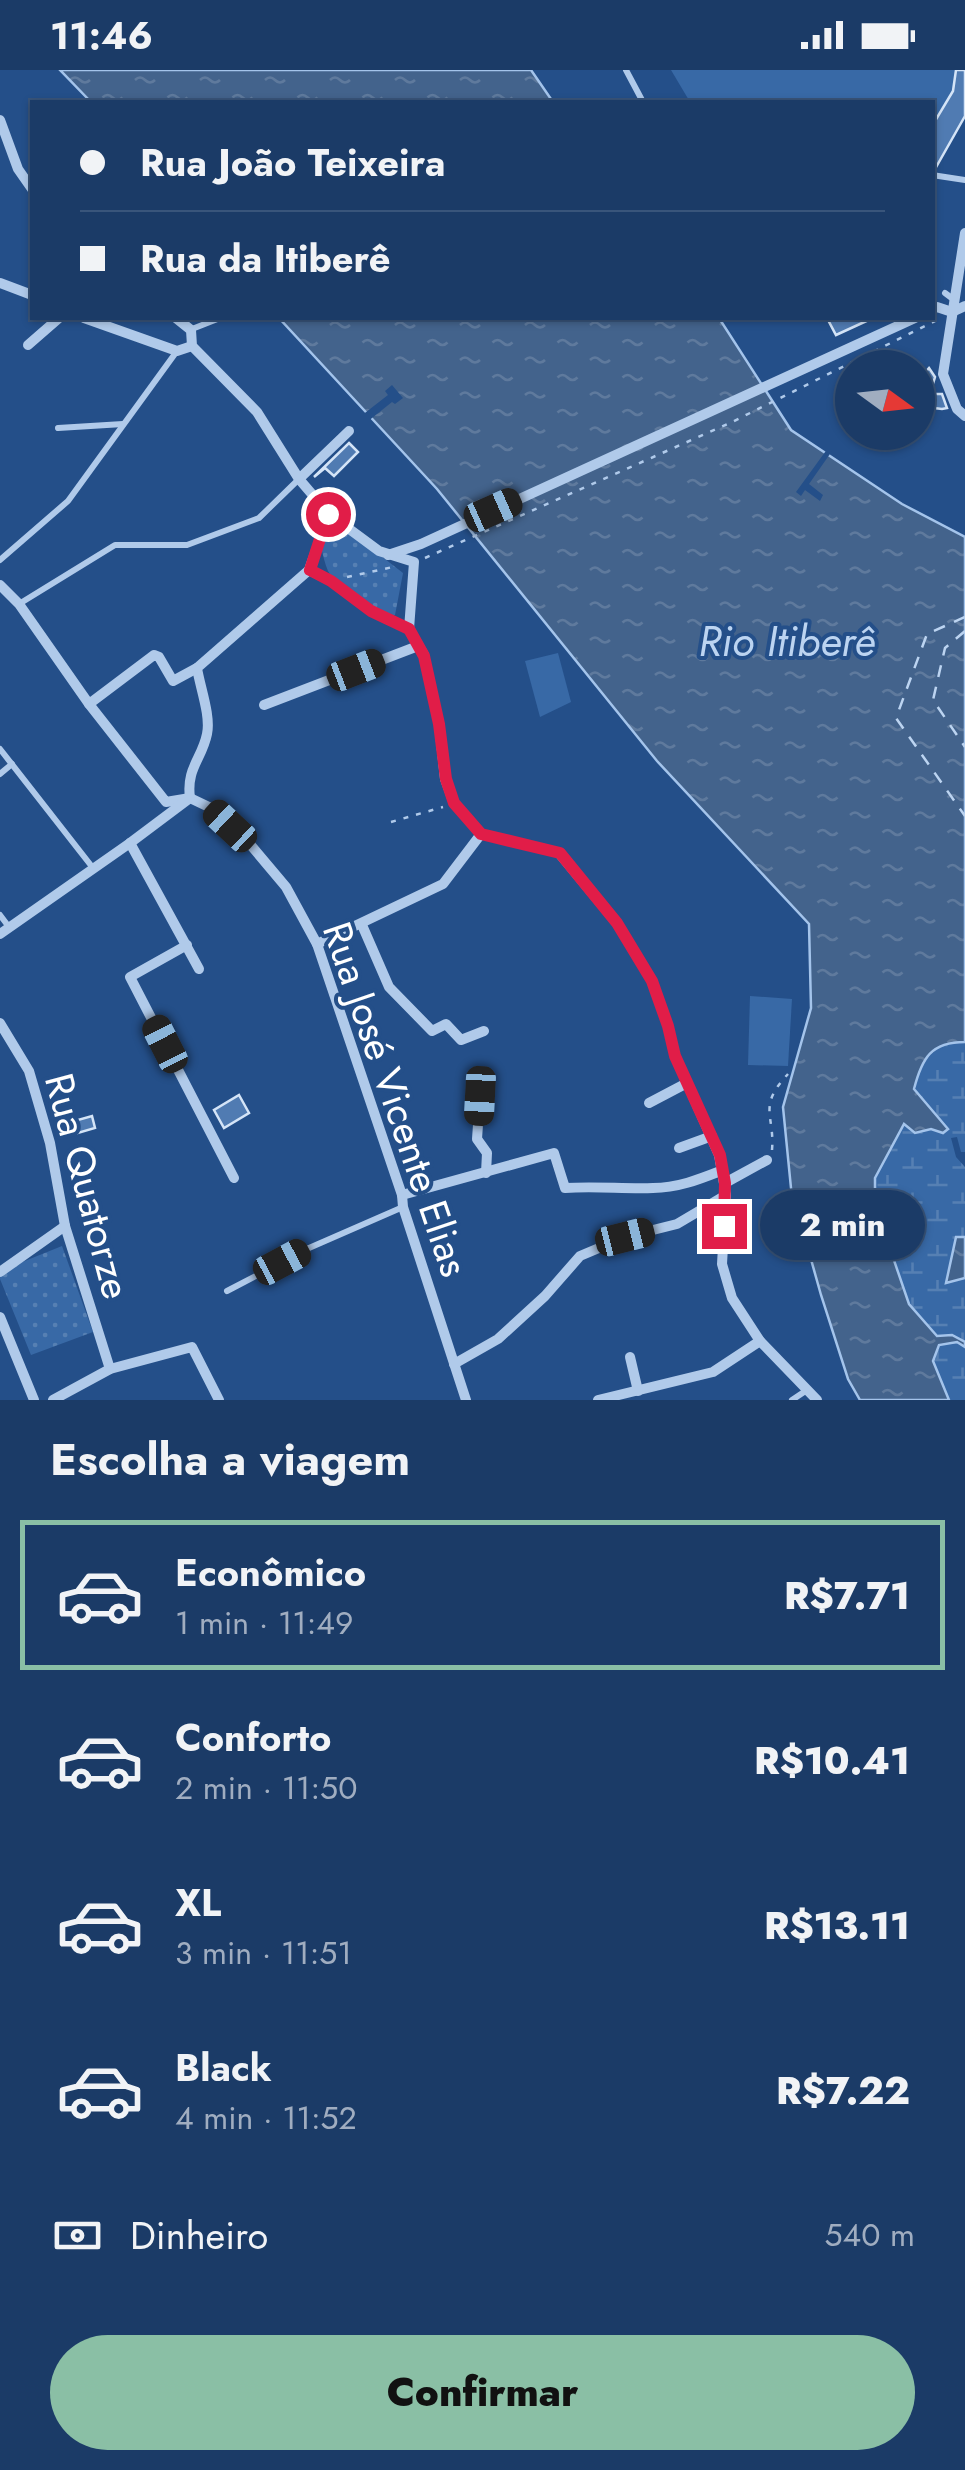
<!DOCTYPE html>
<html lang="pt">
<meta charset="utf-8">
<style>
:root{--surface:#1b3b67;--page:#24426d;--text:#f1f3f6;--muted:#a0adc0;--line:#39557b;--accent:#8abfa5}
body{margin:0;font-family:Jost,sans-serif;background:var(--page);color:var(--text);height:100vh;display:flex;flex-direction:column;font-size:38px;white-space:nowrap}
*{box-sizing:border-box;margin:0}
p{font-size:32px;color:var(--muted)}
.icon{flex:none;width:55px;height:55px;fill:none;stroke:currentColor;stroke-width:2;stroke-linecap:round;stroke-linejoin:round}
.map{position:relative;height:1330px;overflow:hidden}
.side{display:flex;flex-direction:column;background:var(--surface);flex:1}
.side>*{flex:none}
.hud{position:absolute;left:30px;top:30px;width:905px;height:220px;border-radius:0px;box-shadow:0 2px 8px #0004,0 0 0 2px var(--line);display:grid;align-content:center;height:220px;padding:0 50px;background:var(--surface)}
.needle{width:65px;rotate:105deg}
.controls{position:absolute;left:835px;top:280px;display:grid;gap:20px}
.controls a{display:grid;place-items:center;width:100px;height:100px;border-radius:50%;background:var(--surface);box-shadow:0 2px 8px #0004,0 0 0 2px var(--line);font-size:50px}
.end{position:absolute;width:45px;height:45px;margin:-22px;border:12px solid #e11d48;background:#fff;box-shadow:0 0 0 5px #fff}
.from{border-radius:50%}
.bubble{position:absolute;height:70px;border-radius:35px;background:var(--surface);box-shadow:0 2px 8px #0004,0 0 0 2px var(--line);font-size:32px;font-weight:800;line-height:70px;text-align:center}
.car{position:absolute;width:30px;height:60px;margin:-30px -15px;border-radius:12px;box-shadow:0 0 8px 2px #0007;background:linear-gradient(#222 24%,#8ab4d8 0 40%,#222 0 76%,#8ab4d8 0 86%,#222 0)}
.hud b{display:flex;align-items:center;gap:35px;height:95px;font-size:38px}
.hud b+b{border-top:2px solid var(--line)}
.hud i{width:25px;height:25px;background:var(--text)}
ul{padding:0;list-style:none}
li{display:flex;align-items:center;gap:30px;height:150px;margin:0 20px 15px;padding:0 30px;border:5px solid transparent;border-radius:0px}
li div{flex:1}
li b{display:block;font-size:38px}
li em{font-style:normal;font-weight:800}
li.selected{border-color:var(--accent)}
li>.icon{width:90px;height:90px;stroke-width:1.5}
h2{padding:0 50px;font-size:45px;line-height:120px}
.pay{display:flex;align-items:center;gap:25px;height:110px;padding:0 50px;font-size:38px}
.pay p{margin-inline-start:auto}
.action{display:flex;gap:20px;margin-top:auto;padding:20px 50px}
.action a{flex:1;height:115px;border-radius:60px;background:var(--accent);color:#111;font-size:40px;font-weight:800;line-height:115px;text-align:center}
.status{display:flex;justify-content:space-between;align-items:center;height:70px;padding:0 50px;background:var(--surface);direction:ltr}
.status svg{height:28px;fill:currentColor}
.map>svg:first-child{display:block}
.wetland{fill:url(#wetland-marsh)}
.park{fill:url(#park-dots)}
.pitch{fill:#3869a6}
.water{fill:url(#water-ripples);stroke:#a4c4eb;stroke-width:2.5}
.pier{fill:#244f89}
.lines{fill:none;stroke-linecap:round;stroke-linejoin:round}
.ferry{stroke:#bcd4f1;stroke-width:2.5;stroke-dasharray:12 10;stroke-linecap:butt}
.building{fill:#507bb2;stroke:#d4e4f7;stroke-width:2.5}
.path{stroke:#b0caea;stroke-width:2.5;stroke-dasharray:5 8;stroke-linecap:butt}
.lane{stroke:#b0caea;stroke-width:6}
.street{stroke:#b0caea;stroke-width:10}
.route{stroke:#e11d48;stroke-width:12}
.labels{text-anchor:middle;stroke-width:8;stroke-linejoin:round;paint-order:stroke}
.street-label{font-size:40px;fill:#fff;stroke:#244f89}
.water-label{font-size:42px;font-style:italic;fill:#bcd4f1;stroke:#244f89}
</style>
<div class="status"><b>11:46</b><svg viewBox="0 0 49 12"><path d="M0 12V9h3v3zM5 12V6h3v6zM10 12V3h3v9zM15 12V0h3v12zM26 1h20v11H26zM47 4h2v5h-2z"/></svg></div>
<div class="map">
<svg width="965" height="1330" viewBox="0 0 965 1330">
<defs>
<pattern id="wetland-marsh" width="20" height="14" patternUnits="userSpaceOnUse" patternTransform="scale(2.5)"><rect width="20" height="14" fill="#3869a6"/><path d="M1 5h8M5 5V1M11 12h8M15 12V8" fill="none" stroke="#5680b3"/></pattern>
<pattern id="park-dots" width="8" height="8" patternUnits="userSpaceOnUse" patternTransform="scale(2.5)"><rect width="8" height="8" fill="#3869a6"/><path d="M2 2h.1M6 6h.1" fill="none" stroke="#5680b3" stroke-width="1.8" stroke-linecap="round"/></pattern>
<pattern id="water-ripples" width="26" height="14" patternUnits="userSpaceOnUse" patternTransform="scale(2.5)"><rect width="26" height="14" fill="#43638c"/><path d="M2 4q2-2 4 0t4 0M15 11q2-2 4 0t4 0" fill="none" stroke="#5f7a9d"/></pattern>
</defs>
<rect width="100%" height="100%" fill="#244f89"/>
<g class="wetland">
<path d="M 945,972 L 965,972 L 965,1082 L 961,1082 L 957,1067 L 951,1068 L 956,1087 L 965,1097 L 965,1167 L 956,1168 L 946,1211 L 965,1208 L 965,1272 L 952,1265 L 937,1266 L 909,1234 L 875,1135 L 875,1108 L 904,1054 L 915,1063 L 931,1059 C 911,1014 905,1006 945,972 Z"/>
<polygon points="957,1272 965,1277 965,1330 949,1330 933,1291 939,1275"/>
</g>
<g class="park">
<path d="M 334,456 L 354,465 L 403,503 L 395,545 C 373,546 339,521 328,501 C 325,494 323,485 321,477 Z"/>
<polygon points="62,1176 93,1262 31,1285 0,1209 0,1201"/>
</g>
<g class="pitch">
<polygon points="671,0 965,0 965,46 938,95 933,95 932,32 690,32"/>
<polygon points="558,583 571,632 540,647 525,591"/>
<polygon points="750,926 792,929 788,996 748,995"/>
</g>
<g class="water">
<polygon points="60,0 531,0 553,32 91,32"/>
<path d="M 279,248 L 719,248 L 791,360 L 902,434 L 965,467 L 965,972 C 931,972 922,988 914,1019 L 948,1059 L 943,1063 L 931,1059 L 915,1063 L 904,1054 L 875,1108 L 875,1135 L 909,1234 L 937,1266 L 952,1265 L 965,1272 L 965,1277 L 957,1272 L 939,1275 L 933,1291 L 949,1330 L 860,1330 L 848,1309 L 821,1225 L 791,1118 L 783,1037 L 811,938 L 809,854 L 657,691 L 437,419 Z"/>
<polygon points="956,1167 965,1167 965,1208 946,1213"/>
</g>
<g class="pier">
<polygon points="392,315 403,328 395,334 392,332 367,352 361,346 388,325 385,321"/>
<polygon points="828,378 832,381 809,414 823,425 820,431 805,420 801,426 796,422"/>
</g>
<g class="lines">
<g class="ferry">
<polyline points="965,547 927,564 896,648 965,746"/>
<polyline points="965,561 945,578 933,630 965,677"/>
</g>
</g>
<g class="building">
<polygon points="956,0 965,0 965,46 935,99 932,98 932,56 953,21"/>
<polygon points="827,248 873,248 836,265"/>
<polygon points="929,298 935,307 930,324 942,324 947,338 942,339 926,337 918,326 918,311"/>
<polygon points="349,373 358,382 334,406 325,398 314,407"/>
<polygon points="239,1025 249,1043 224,1058 214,1040"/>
<polygon points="92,1046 95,1058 71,1065 67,1053"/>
</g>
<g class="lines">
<g class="path">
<polyline points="425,488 730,353 939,249"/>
<polyline points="347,507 393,497"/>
<polyline points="391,752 443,737"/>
<path d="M 772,1080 C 775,1045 757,1037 788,1004"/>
</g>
<g class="lane">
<polyline points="626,0 643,32"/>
<polyline points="932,105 965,110"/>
<polyline points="945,223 953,229"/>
<polyline points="192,259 220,248"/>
<polyline points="58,358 123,354"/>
<polyline points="0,490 68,431 177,281"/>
<polyline points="19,534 115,475 187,475 259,448 299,409"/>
<polyline points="0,679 93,798"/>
<polyline points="0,704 12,694"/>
<polyline points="0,845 9,857"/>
<polyline points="227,1221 309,1178 403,1137"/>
<polyline points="792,1330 807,1320"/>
</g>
<g class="street">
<polyline points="0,50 18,99 32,119"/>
<polyline points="965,163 943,304 957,339 965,346"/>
<polyline points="0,213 32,225"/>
<polyline points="932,239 937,237 952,242 965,236"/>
<polyline points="84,248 177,281 192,276"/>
<polyline points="176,248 191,260 192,276 257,342 299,409 329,444 379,481 414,492 409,559"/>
<polyline points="28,275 59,248"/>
<polyline points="299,409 349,361"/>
<polyline points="388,485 421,474 915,248"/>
<polyline points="309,500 331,511 371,541 409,559"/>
<polyline points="0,515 19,534 89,634 166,732 190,728 211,738 249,773 286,817 317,874 402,1125 403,1137 466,1330"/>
<polyline points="409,559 424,585 439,654 445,709 454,733 481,764 559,783 617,853 652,911 668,956 675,986 719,1085 726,1125 722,1194 732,1228 760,1271 817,1330"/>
<polyline points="89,634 154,585 159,587 173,611 197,598"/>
<polyline points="264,635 418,576"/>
<polyline points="130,773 199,899"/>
<polyline points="362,855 389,917 432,961 446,954 461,970 484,961"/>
<path d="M 0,864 L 130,773 L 190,728 C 186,698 202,689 207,664 C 211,646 200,617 197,598 L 309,500 L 329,444"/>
<polyline points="317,874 443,814 481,764"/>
<polyline points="187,875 130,907 234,1108"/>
<polyline points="0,953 29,1001 50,1073 65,1156 110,1299"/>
<polyline points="480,1026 477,1069 487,1083 486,1103"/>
<polyline points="649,1033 687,1013"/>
<polyline points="679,1078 712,1066"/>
<polyline points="725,1113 767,1090"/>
<path d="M 402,1125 L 554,1083 L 565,1118 C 595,1116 624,1119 653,1118 C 678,1118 700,1109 723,1100"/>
<polyline points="0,1202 65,1156"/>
<polyline points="0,1247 34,1330"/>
<polyline points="630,1287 638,1321"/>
<polyline points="454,1294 498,1269 545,1226 580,1186 625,1167 677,1154 726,1125"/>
<polyline points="53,1330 110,1299 192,1277 219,1330"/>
<polyline points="598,1330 713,1302 760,1271"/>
</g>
</g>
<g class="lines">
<polyline class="route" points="328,444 310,500 331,511 371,541 409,559 424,586 439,654 446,709 454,733 468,749 481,764 560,783 617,853 652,911 668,956 675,986 720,1085 725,1113 724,1156"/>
</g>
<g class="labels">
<g class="street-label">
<text transform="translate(396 1029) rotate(71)" y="14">Rua José Vicente Elias</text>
<text transform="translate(88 1116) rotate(75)" y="14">Rua Quatorze</text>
</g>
<g class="water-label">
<text x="787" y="586">Rio Itiberê</text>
</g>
</g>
</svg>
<div class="controls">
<a><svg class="needle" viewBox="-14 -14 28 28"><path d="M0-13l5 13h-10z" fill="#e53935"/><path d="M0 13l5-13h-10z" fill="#a0adc0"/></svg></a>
</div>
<i class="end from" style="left:328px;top:444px"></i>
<i class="end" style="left:724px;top:1156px"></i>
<div class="bubble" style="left:760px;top:1120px;width:165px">2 min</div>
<i class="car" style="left:493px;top:440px;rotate:66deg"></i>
<i class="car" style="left:356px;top:600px;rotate:69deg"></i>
<i class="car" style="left:230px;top:756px;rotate:313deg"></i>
<i class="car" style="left:165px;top:974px;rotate:333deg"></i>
<i class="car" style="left:480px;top:1026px;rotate:183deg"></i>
<i class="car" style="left:625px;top:1167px;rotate:76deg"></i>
<i class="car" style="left:282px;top:1192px;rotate:62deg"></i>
<div class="hud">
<b><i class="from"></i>Rua João Teixeira</b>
<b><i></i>Rua da Itiberê</b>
</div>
</div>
<section class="side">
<h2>Escolha a viagem</h2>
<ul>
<li class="selected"><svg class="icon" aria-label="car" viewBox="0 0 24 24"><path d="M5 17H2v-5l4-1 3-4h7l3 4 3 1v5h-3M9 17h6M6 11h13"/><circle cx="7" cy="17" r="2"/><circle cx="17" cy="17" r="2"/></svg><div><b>Econômico</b><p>1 min · 11:49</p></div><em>R$7.71</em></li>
<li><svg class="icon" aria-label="car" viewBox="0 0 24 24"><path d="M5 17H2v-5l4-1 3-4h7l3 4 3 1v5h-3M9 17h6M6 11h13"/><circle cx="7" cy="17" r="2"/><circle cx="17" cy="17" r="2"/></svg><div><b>Conforto</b><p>2 min · 11:50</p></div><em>R$10.41</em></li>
<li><svg class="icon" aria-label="car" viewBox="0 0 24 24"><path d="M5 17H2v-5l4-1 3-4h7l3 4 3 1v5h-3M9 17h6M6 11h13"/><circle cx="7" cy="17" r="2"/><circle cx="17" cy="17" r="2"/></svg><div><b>XL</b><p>3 min · 11:51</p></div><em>R$13.11</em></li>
<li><svg class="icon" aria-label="car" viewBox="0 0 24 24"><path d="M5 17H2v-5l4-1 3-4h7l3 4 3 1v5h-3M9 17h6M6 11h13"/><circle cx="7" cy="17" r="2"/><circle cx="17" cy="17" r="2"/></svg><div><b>Black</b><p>4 min · 11:52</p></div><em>R$7.22</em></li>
</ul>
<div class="pay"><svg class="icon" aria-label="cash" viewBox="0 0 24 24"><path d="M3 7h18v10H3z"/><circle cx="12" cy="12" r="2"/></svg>Dinheiro<p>540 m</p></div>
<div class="action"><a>Confirmar</a></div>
</section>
